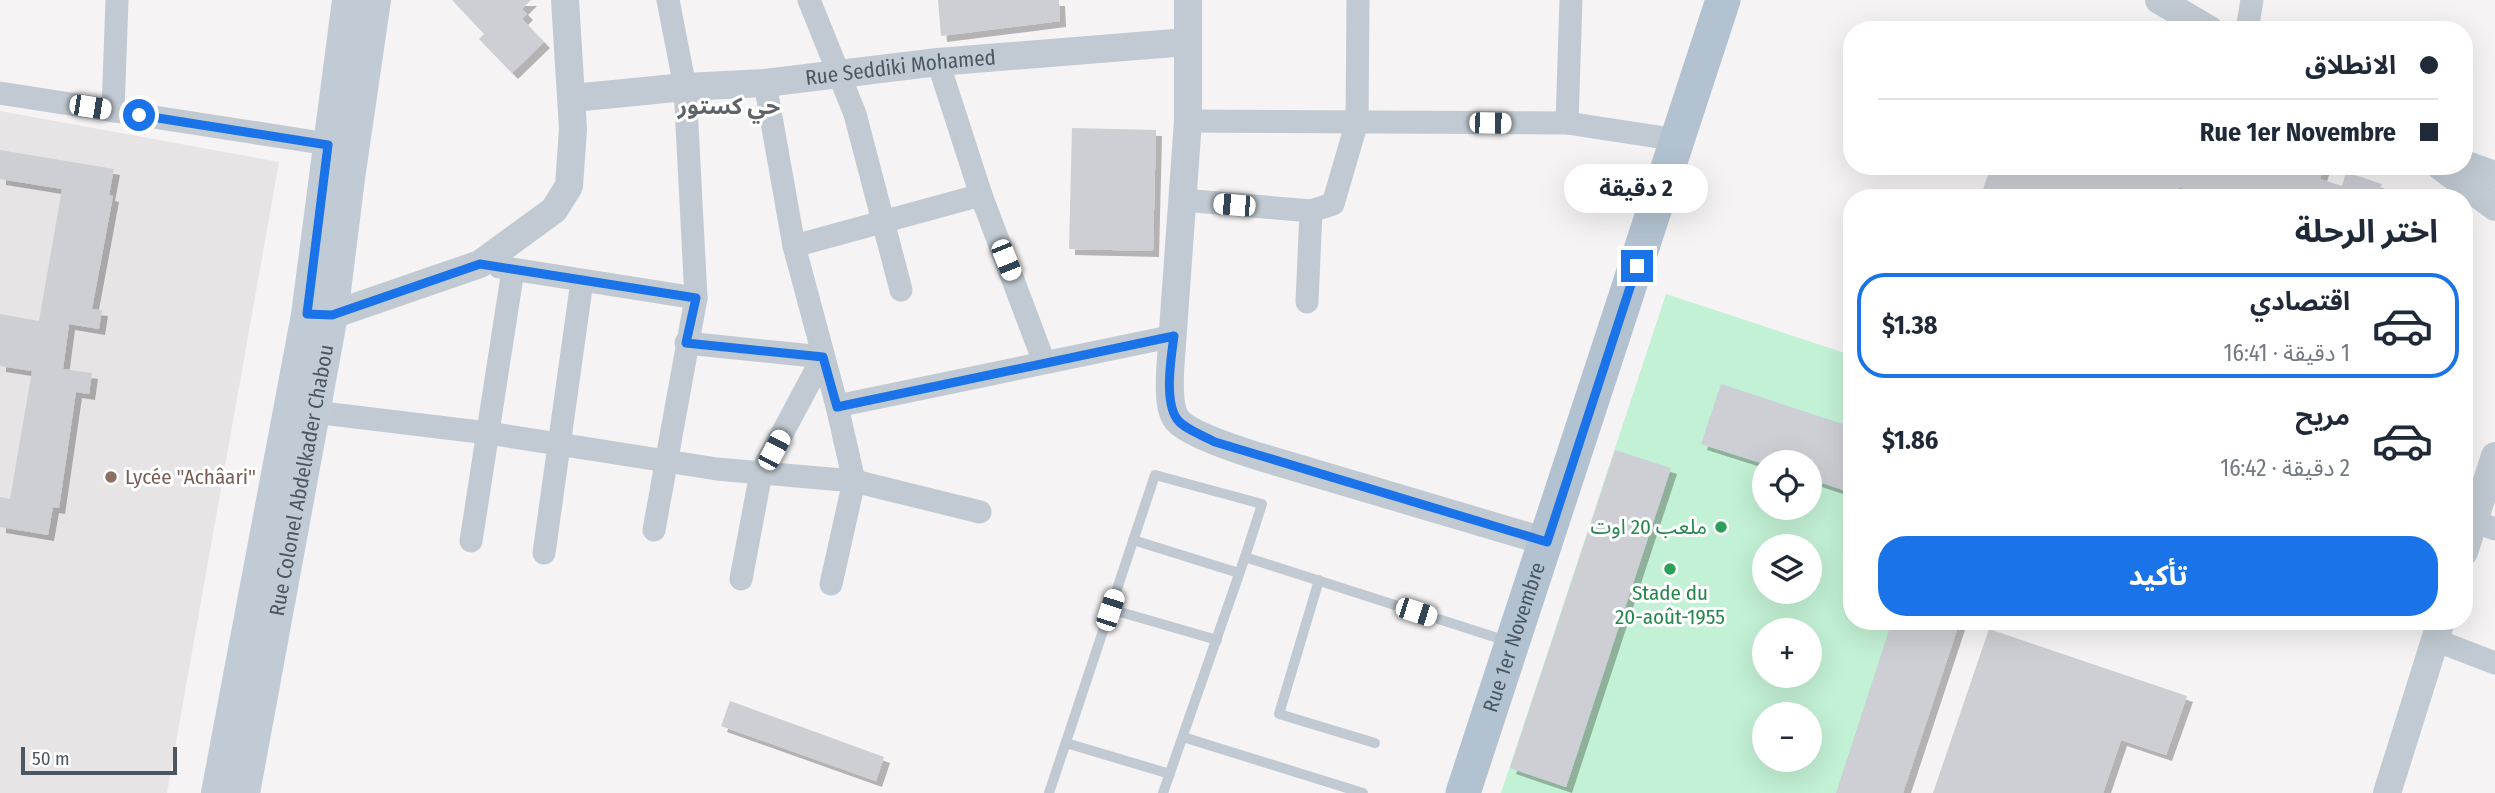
<!DOCTYPE html>
<html lang="ar">
<meta charset="utf-8">
<style>
:root{--surface:#fff;--page:#f2f2f3;--text:#1f2937;--muted:#747a83;--line:#e0e1e3;--accent:#1a73e8}
body{margin:0;font-family:"Fira Sans Condensed","Noto Sans Arabic",sans-serif;background:var(--page);color:var(--text);direction:rtl;height:100vh;display:flex;flex-direction:column;font-size:26px;white-space:nowrap}
*{box-sizing:border-box;margin:0}
p{font-size:23px;color:var(--muted)}
.icon{flex:none;width:38px;height:38px;fill:none;stroke:currentColor;stroke-width:2;stroke-linecap:round;stroke-linejoin:round}
.map{position:relative;flex:1;overflow:hidden;direction:ltr}
.panel{position:absolute;left:1843px;top:189px;width:630px;height:441px;display:flex;flex-direction:column;background:var(--surface);border-radius:28px;box-shadow:0 7px 28px #0002;direction:rtl}
.panel>*{flex:none}
.guide{position:absolute;left:1843px;top:21px;width:630px;height:154px;border-radius:28px;box-shadow:0 7px 28px #0002;direction:rtl;display:grid;align-content:center;height:154px;padding:0 35px;background:var(--surface)}
.tools{position:absolute;left:1752px;top:450px;display:grid;gap:14px}
.tools a{display:grid;place-items:center;width:70px;height:70px;border-radius:50%;background:var(--surface);box-shadow:0 7px 28px #0002;font-size:35px}
.scale{position:absolute;left:21px;bottom:18px;width:156px;box-sizing:border-box;padding-left:7px;border:4px solid #4a5661;border-top:0;font-size:19px;line-height:24px;white-space:nowrap;color:#4a5661;-webkit-text-stroke:5px #fff;paint-order:stroke}
.end{position:absolute;width:32px;height:32px;margin:-16px;border:9px solid #1a73e8;background:#fff;box-shadow:0 0 0 4px #fff}
.from{border-radius:50%}
.bubble{position:absolute;height:49px;border-radius:24px;background:var(--surface);box-shadow:0 7px 28px #0002;font-size:23px;font-weight:700;line-height:49px;text-align:center;direction:rtl}
.car{position:absolute;width:21px;height:42px;margin:-21px -10px;border-radius:9px;box-shadow:0 0 5px 2px #0007;background:linear-gradient(#fff 24%,#345 0 40%,#fff 0 76%,#345 0 86%,#fff 0)}
.guide b{display:flex;align-items:center;gap:24px;height:66px;font-size:26px}
.guide b+b{border-top:2px solid var(--line)}
.guide i{width:18px;height:18px;background:var(--text)}
ul{padding:0;list-style:none}
li{display:flex;align-items:center;gap:21px;height:105px;margin:0 14px 10px;padding:0 21px;border:4px solid transparent;border-radius:28px}
li div{flex:1}
li b{display:block;font-size:26px}
li em{font-style:normal;font-weight:700}
li.on{border-color:var(--accent)}
li>.icon{width:63px;height:63px;stroke-width:1.5}
h2{padding:0 35px;font-size:32px;line-height:84px}
.button{display:flex;gap:14px;margin-top:auto;padding:14px 35px}
.button a{flex:1;height:80px;border-radius:28px;background:var(--accent);color:#fff;font-size:28px;font-weight:700;line-height:80px;text-align:center}
.map>svg:first-child{display:block}
.education{fill:#e6e4e5}
.green{fill:#c3f1d5;fill-rule:evenodd}
.building{fill:#cdcfd5;filter:url(#shadow)}
.lines{fill:none;stroke-linecap:round;stroke-linejoin:round}
.service{stroke:#c1cad2;stroke-width:10}
.minor{stroke:#c1cad2;stroke-width:23}
.tertiary{stroke:#c1cad2;stroke-width:28}
.secondary{stroke:#c1cbd6;stroke-width:32}
.primary{stroke:#b3c2d1;stroke-width:35}
.route{stroke:#1a73e8;stroke-width:9}
.education-dot{fill:#8d6e63;stroke:#fff;stroke-width:2.5}
.leisure-dot{fill:#2e9e5b;stroke:#fff;stroke-width:2.5}
.labels{text-anchor:middle;stroke-width:6;stroke-linejoin:round;paint-order:stroke}
.street-label{font-size:21px;fill:#4a5661;stroke:#fff}
.education-label{font-size:21px;fill:#785e54;stroke:#fff;text-anchor:start}
.leisure-label{font-size:21px;fill:#27864d;stroke:#fff;text-anchor:end}
.neighbourhood-label{font-size:23px;font-weight:bold;fill:#5f6368;stroke:#fff}
</style>
<div class="map">
<svg width="2495" height="793" viewBox="0 0 2495 793">
<defs>
<filter id="shadow"><feDropShadow dx="6" dy="6" stdDeviation="0" flood-color="#0004"/></filter>
</defs>
<rect width="100%" height="100%" fill="#f5f3f3"/>
<polygon class="education" points="0,111 279,162 167,793 0,793"/>
<path class="green" d="M 1666,294 L 1851,355 L 1852,621 L 1960,621 L 1903,793 L 1501,793 ZM 1764,462 L 1810,462 L 1810,508 L 1764,508 ZM 1764,546 L 1810,546 L 1810,592 L 1764,592 ZM 1764,630 L 1810,630 L 1810,676 L 1764,676 ZM 1764,714 L 1810,714 L 1810,760 L 1764,760 Z"/>
<g class="building">
<polygon points="452,0 531,0 522,9 527,14 522,19 544,42 512,73 479,39 484,34"/>
<polygon points="938,0 1059,0 1060,21 941,36"/>
<polygon points="1072,128 1156,130 1153,251 1069,249"/>
<polygon points="0,150 114,169 109,195 113,196 92,309 102,310 99,329 69,324 63,369 92,373 89,394 76,392 59,508 53,507 48,535 0,527 0,497 10,499 32,371 0,366 0,314 39,321 62,189 0,179"/>
<polygon points="1991,166 2201,166 2211,169 2212,166 2324,166 2320,179 2342,186 2346,172 2382,184 2379,191 2388,194 2386,198 2203,198 2203,195 2179,187 2175,198 1980,198"/>
<polygon points="1721,384 1852,427 1852,493 1810,479 1810,462 1764,462 1764,464 1701,444"/>
<polygon points="1615,450 1671,468 1566,787 1510,768"/>
<polygon points="1892,621 1960,621 1903,793 1836,793"/>
<polygon points="1989,629 2187,696 2166,755 2121,740 2103,793 1933,793"/>
<polygon points="730,701 884,757 876,781 721,726"/>
</g>
<g class="lines">
<g class="service">
<polyline points="1133,540 1239,573"/>
<polyline points="1319,580 1279,714 1375,743"/>
<polyline points="1110,609 1217,640"/>
<polyline points="1183,737 1363,793"/>
<polyline points="1066,743 1170,774"/>
<polyline points="1049,793 1155,475 1262,504 1245,557 1507,641"/>
<polyline points="1163,793 1245,557"/>
</g>
<g class="minor">
<polyline points="809,0 855,114 901,290"/>
<polyline points="2247,30 2252,0"/>
<polyline points="938,62 981,195 1044,362"/>
<polyline points="765,83 794,246 837,406 1174,336"/>
<polyline points="0,93 328,144"/>
<polyline points="113,111 117,0"/>
<polyline points="1188,121 1567,123 1678,140"/>
<polyline points="1567,123 1571,0"/>
<polyline points="1183,200 1311,211 1333,204 1357,122 1358,0"/>
<polyline points="794,246 981,195"/>
<polyline points="499,267 696,298"/>
<polyline points="1307,302 1311,211"/>
<polyline points="686,343 823,357 761,473 741,579"/>
<polyline points="314,412 488,433 717,469 854,481 837,406"/>
<polyline points="2474,521 2495,529"/>
<polyline points="654,530 696,298 685,87 668,0"/>
<polyline points="471,541 513,270"/>
<polyline points="544,553 582,281"/>
<polyline points="831,584 854,481 980,512"/>
<polyline points="2435,640 2495,663"/>
</g>
<g class="tertiary">
<path d="M 1188,0 L 1188,121 L 1170,372 C 1170,386 1168,408 1177,420 C 1189,434 1238,450 1257,456 L 1547,542"/>
<polyline points="2159,0 2210,30"/>
<path id="s1" d="M 573,98 L 685,87 L 765,83 L 938,62 L 1187,42"/>
<polyline points="2464,164 2495,175"/>
<polyline points="2440,166 2495,207"/>
<polyline points="312,315 332,315 480,264 554,210 569,186 573,129 565,0"/>
<polyline points="2464,552 2495,456"/>
<polyline points="2387,793 2441,621"/>
</g>
<g class="secondary">
<polyline points="217,793 307,315 348,0"/>
<path id="s2" d="M 244,793 L 332,315 L 349,178 L 375,0"/>
</g>
<path class="primary" id="s3" d="M 1463,793 L 1723,0"/>
</g>
<g class="lines">
<path class="route" d="M 139,115 L 328,145 L 307,314 L 332,315 L 480,264 L 696,298 L 686,343 L 823,357 L 837,407 L 1174,336 C 1171,357 1164,401 1177,419 C 1184,429 1204,436 1215,442 L 1547,542 L 1637,266"/>
</g>
<circle class="education-dot" cx="111" cy="477" r="7"/>
<g class="leisure-dot">
<circle cx="1721" cy="527" r="7"/>
<circle cx="1670" cy="569" r="7"/>
</g>
<g class="labels">
<g class="street-label">
<text dy="7" stroke="none"><textPath href="#s1" startOffset="329">Rue Seddiki Mohamed</textPath></text>
<text dy="7" stroke="none"><textPath href="#s2" startOffset="318">Rue Colonel Abdelkader Chabou</textPath></text>
<text dy="7" stroke="none"><textPath href="#s3" startOffset="164">Rue 1er Novembre</textPath></text>
</g>
<g class="education-label">
<text x="125" y="484">Lycée "Achâari"</text>
</g>
<g class="leisure-label">
<text x="1707" y="534">ملعب 20 اوت</text>
<text x="1670" y="600" text-anchor="middle">Stade du<tspan x="1670" dy="24">20-août-1955</tspan></text>
</g>
<g class="neighbourhood-label">
<text x="729" y="114">حي كستور</text>
</g>
</g>
</svg>
<div class="tools">
<a><svg class="icon" aria-label="locate" viewBox="0 0 24 24"><circle cx="12" cy="12" r="6"/><path d="M12 2v4M12 18v4M2 12h4M18 12h4"/></svg></a>
<a><svg class="icon" aria-label="layers" viewBox="0 0 24 24"><path d="M12 4l9 5-9 5-9-5zM3 14l9 5 9-5"/></svg></a>
<a>+</a>
<a>−</a>
</div>
<div class="scale">50 m</div>
<i class="end from" style="left:139px;top:115px"></i>
<i class="end" style="left:1637px;top:266px"></i>
<div class="bubble" style="left:1564px;top:164px;width:144px">2 دقيقة</div>
<i class="car" style="left:90px;top:107px;rotate:99deg"></i>
<i class="car" style="left:1490px;top:123px;rotate:91deg"></i>
<i class="car" style="left:1234px;top:205px;rotate:275deg"></i>
<i class="car" style="left:1006px;top:260px;rotate:158deg"></i>
<i class="car" style="left:774px;top:450px;rotate:28deg"></i>
<i class="car" style="left:1110px;top:610px;rotate:18deg"></i>
<i class="car" style="left:1416px;top:612px;rotate:108deg"></i>
<div class="guide">
<b><i class="from"></i>الانطلاق</b>
<b><i></i>Rue 1er Novembre</b>
</div>
<section class="panel">
<h2>اختر الرحلة</h2>
<ul>
<li class="on"><svg class="icon" aria-label="car" viewBox="0 0 24 24"><path d="M5 17H2v-5l4-1 3-4h7l3 4 3 1v5h-3M9 17h6M6 11h13"/><circle cx="7" cy="17" r="2"/><circle cx="17" cy="17" r="2"/></svg><div><b>اقتصادي</b><p>1 دقيقة · 16:41</p></div><em>$1.38</em></li>
<li><svg class="icon" aria-label="car" viewBox="0 0 24 24"><path d="M5 17H2v-5l4-1 3-4h7l3 4 3 1v5h-3M9 17h6M6 11h13"/><circle cx="7" cy="17" r="2"/><circle cx="17" cy="17" r="2"/></svg><div><b>مريح</b><p>2 دقيقة · 16:42</p></div><em>$1.86</em></li>
</ul>
<div class="button"><a>تأكيد</a></div>
</section>
</div>
